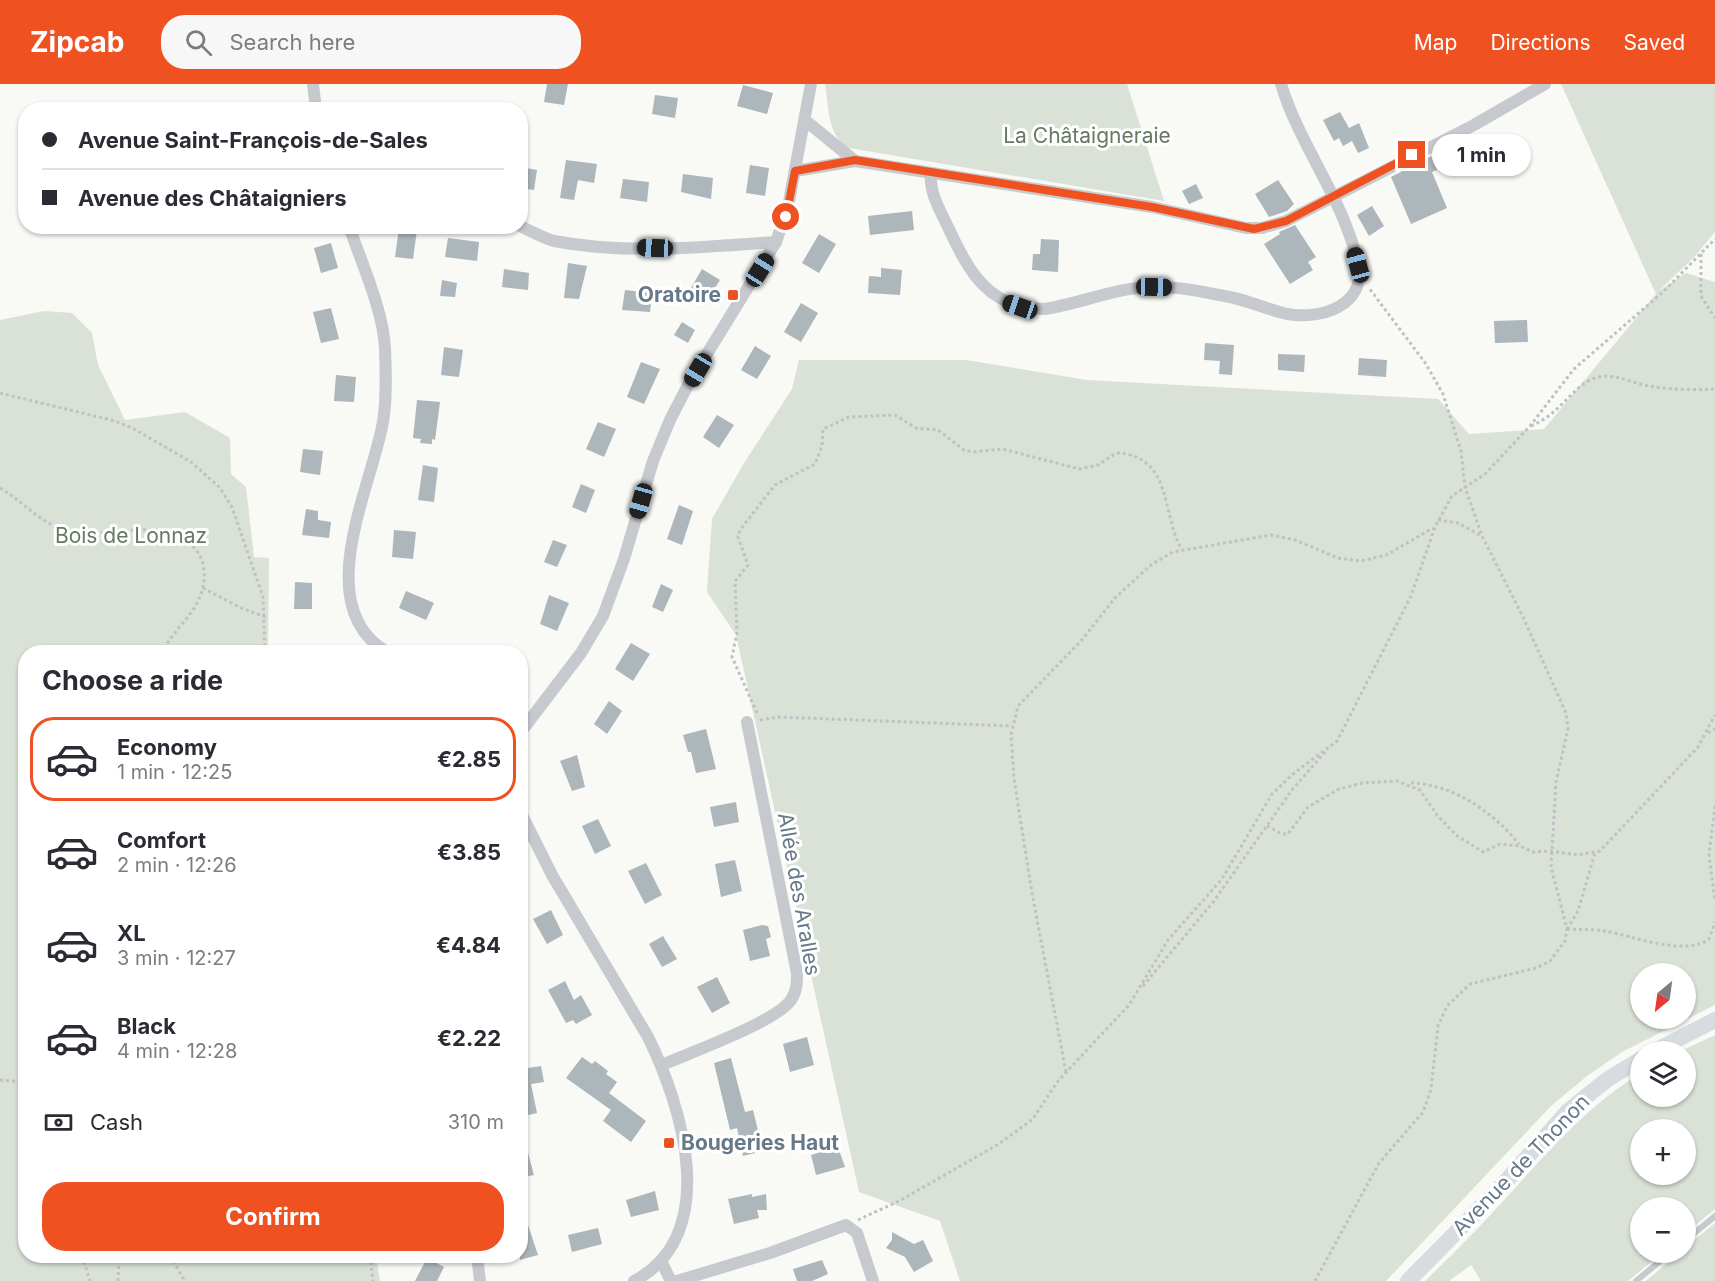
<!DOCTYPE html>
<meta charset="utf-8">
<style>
:root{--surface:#fff;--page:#f7f7f7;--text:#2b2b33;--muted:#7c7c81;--line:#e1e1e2;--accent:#ef5120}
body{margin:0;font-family:Inter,sans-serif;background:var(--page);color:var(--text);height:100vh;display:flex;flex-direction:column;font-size:22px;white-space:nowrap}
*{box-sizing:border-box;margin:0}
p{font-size:20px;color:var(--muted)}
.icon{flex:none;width:33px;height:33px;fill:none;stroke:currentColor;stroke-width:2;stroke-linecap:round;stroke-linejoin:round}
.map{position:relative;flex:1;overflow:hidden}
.side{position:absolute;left:18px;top:561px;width:510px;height:618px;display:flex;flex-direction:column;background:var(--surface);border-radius:24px;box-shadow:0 2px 4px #0004}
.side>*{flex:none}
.banner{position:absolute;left:18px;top:18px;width:510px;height:132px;border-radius:24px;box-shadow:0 2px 4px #0004;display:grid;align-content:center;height:132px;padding:0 24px;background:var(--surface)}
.needle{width:39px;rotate:209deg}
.tools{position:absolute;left:1630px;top:879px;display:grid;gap:12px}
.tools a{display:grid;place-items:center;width:66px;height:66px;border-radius:50%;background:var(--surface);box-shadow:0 2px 4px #0004;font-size:30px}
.end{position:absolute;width:27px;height:27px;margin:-14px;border:8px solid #ef5120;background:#fff;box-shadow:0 0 0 3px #fff}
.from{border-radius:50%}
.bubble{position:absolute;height:42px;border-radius:21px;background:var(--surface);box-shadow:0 2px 4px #0004;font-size:20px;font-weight:700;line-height:42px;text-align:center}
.car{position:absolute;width:18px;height:36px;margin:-18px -9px;border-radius:8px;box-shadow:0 0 4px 2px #0007;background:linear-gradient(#222 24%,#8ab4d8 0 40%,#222 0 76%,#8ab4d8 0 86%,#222 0)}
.banner b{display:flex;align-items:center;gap:21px;height:57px;font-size:22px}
.banner b+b{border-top:2px solid var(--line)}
.banner i{width:15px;height:15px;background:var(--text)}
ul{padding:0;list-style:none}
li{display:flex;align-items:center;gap:18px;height:84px;margin:0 12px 9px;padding:0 12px;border:3px solid transparent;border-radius:24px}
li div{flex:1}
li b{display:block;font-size:22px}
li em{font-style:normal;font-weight:700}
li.selected{border-color:var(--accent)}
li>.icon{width:54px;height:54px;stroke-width:1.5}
h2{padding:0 24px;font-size:27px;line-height:72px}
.pay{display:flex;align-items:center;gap:15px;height:66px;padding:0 24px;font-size:22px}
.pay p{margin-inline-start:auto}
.button{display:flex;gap:12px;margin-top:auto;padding:12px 24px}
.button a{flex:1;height:69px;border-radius:24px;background:var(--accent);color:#fff;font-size:24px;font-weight:700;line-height:69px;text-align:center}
header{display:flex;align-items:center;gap:36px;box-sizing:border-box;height:84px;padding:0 30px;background:var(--accent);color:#fff}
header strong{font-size:28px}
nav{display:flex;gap:33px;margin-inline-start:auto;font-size:21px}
.search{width:420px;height:54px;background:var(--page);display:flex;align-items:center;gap:15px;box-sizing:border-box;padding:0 21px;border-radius:24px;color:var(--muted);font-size:22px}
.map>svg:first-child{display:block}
.green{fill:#dae1d7;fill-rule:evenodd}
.building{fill:#adb6bb}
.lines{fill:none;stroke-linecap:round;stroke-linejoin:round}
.path{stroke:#bfc2c4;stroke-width:3;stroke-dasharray:3 3;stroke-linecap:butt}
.service{stroke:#c6cace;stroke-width:6}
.minor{stroke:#c6cace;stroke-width:12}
.secondary{stroke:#d6dce0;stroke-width:16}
.route{stroke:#ef5120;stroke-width:8}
.poi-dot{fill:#ef5120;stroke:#fff;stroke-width:2}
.labels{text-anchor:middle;stroke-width:6;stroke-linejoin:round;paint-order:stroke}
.park-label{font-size:21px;fill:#667a61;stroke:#fff}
.poi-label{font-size:21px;font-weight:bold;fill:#667989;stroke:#fff;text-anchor:end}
.street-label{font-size:21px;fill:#667989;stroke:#fff}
</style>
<header>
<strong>Zipcab</strong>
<div class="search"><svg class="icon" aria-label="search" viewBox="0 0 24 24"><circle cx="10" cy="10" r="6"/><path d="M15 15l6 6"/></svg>Search here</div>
<nav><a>Map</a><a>Directions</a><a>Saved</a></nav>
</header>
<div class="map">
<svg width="1715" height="1197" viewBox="0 0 1715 1197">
<rect width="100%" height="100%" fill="#f9f9f6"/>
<g class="green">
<path d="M 825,0 L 1127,0 L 1164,117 L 849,64 C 827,52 829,23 825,0 Z"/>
<path d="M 1561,0 L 1715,0 L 1715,148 L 1696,171 L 1660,206 L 1686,189 L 1715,198 L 1715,921 L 1622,968 L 1587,992 L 1551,1022 L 1386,1197 L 960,1197 L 940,1137 L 859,1108 L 736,551 L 707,508 L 712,435 L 744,379 L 792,305 L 799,276 L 966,276 L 1087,296 L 1438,315 L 1469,350 L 1544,345 L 1656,210 ZM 1641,890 L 1686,890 L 1686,934 L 1641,934 Z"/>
<polygon points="44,227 72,229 92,249 98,281 125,336 185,328 230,354 231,390 246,403 254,473 269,474 268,568 26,568 26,1172 376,1172 380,1197 0,1197 0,236"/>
<path d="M 1715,951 L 1715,1125 L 1686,1149 L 1686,1124 L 1641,1124 L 1641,1168 L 1662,1169 L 1628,1197 L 1481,1197 L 1471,1181 L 1449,1197 L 1425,1197 C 1453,1170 1480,1143 1506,1114 C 1548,1068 1587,1022 1641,989 L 1641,1012 L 1686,1012 L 1686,968 L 1681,967 ZM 1641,1046 L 1686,1046 L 1686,1090 L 1641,1090 Z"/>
<polygon points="1715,1139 1715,1197 1646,1197 1679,1169 1686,1168 1686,1163"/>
</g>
<g class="building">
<polygon points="547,0 568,0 564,21 544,18"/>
<polygon points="743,1 773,9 767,30 737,22"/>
<polygon points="655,11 678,14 675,34 652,30"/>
<polygon points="1340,28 1349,44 1359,39 1369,64 1358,69 1352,57 1343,62 1339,54 1334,57 1323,36"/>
<polygon points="1431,72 1437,86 1432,88 1447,124 1411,140 1391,93"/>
<polygon points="566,76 597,80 594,99 578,96 574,116 560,114"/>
<polygon points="750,81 769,84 765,112 746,109"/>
<polygon points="520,83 537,86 534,106 520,104"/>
<polygon points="683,90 713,94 711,115 681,108"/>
<polygon points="623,95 649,98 647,118 620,114"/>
<polygon points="1278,96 1294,120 1287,127 1269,133 1255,110"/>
<polygon points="1196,100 1203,114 1189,120 1182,107"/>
<polygon points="1372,122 1384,142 1369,152 1357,131"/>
<polygon points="912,127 914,146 870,151 868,132"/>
<polygon points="1295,141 1316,173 1308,178 1313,186 1290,200 1264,160 1280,150 1279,148"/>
<polygon points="399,144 417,146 413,175 395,173"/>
<polygon points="819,150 836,160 819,189 802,179"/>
<polygon points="448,154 479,158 477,177 445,173"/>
<polygon points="1041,155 1059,156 1058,188 1032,186 1033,170 1040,170"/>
<polygon points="331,159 338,184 321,189 314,164"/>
<polygon points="568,179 587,182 579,215 564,214"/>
<polygon points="881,184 902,186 900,211 868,209 869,192 881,193"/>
<polygon points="504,185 529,189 528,206 502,203"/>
<polygon points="702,185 720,196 705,219 688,209"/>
<polygon points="442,196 457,199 455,213 440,212"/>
<polygon points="625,206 652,209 650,228 622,226"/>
<polygon points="801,219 818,229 801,258 784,248"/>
<polygon points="331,224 339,255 321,259 313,228"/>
<polygon points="1527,236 1528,258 1495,259 1494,237"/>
<polygon points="682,238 695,246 688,259 674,251"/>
<polygon points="1205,259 1234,261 1232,291 1219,290 1220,277 1204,276"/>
<polygon points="755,262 771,272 757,295 741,286"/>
<polygon points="444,263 463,266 459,293 441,291"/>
<polygon points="1278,270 1305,271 1304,288 1278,286"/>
<polygon points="1359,274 1387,276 1386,293 1358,291"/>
<polygon points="641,278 660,285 644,320 627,313"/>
<polygon points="336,291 356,293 354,318 334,317"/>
<polygon points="417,316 440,318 435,356 432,355 432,360 420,359 421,355 413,354"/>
<polygon points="717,331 734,341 719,364 703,353"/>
<polygon points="598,338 616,345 604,373 586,365"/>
<polygon points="303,365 323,367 320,391 300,388"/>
<polygon points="423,381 438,384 434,418 418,416"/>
<polygon points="581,400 595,406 586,429 572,423"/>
<polygon points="679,421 693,427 682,461 667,455"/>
<polygon points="306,425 318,427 318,436 331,438 329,454 302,451"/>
<polygon points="394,446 416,448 413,475 392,473"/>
<polygon points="553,456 567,461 557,483 544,478"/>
<polygon points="295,498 312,499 312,525 294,525"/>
<polygon points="661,500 673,506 663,528 652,523"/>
<polygon points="406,507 434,519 426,536 399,524"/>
<polygon points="549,511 569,519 557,547 540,540"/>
<polygon points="631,559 650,570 633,597 615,585"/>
<polygon points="609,617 622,627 607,650 594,640"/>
<polygon points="706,645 716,685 696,689 691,668 688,668 683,651"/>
<polygon points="577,671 585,703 572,707 560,677"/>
<polygon points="736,718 739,738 714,743 710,723"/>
<polygon points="598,735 611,762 595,770 582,742"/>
<polygon points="735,776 742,807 721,813 715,780"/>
<polygon points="646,779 662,811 645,820 628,787"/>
<polygon points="551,826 563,851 547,860 533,835"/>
<polygon points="762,841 768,842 771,853 766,855 770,872 750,877 743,846"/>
<polygon points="663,852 677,875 662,883 649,860"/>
<polygon points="717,893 730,919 712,929 697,903"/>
<polygon points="565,897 574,916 581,911 592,931 576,940 573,936 566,939 548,906"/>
<polygon points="807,953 814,981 790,988 783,960"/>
<polygon points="582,973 592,980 595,977 608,987 606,990 617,998 609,1009 646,1037 631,1058 603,1037 611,1026 566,994"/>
<polygon points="731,974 745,1028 753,1026 763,1067 743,1072 737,1044 730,1046 714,979"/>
<polygon points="520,977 526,977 528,984 541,982 544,998 531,1000 537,1029 520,1033"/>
<polygon points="524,1054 534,1091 520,1094 520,1055"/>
<polygon points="838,1063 845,1083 816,1091 811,1071"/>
<polygon points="655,1107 659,1126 631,1133 626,1116"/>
<polygon points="752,1110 752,1113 766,1110 767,1126 757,1126 759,1134 734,1140 728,1115"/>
<polygon points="520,1129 524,1129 538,1171 520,1176"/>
<polygon points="598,1144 602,1160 572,1168 568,1151"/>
<polygon points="892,1148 914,1160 923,1156 933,1177 914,1188 905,1173 886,1164 892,1156"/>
<polygon points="427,1174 444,1183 437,1197 415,1197"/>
<polygon points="822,1176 828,1190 812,1197 797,1197 793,1185"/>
</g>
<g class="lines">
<g class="path">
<polyline points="1701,170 1701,212 1715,234"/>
<polyline points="0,309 115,337 134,345 191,378 219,403 232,423 263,513 265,568"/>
<path d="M 1531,342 C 1561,329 1568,308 1590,296 C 1610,286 1630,299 1649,302 C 1670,306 1694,306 1715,305"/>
<path d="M 0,404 C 23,417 38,438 65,446 C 107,458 164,427 197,467 C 204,477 206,490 203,502 C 198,530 173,544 163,568"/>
<polyline points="1438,436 1458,439 1480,451"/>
<polyline points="203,504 241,524 266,533"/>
<path d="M 757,629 L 732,573 L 737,549 L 735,497 L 748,481 L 738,453 L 740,446 L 775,401 L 815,380 L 822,362 L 823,345 L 849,333 L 895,331 L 916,344 L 938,346 L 964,366 L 973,368 L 1003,365 L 1079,385 L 1098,381 L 1116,369 C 1173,371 1161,430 1182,466"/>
<polyline points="760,636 779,633 1012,642"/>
<polyline points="1708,649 1715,645"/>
<path d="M 1411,699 C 1453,700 1493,728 1519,760"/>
<polyline points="1715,722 1709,771 1715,817"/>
<polyline points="1267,742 1282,750 1288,750 1308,723 1339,705 1362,699 1397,697 1420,706 1437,731 1456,751 1483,768 1500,760 1520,762 1533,768 1551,767 1577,771 1600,767 1698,663 1715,631"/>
<path d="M 1567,845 C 1580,846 1592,845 1605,847 C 1633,852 1685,873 1709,855 L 1715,838"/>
<polyline points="1567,845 1578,827 1595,769"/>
<polyline points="1143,902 1214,817 1292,706 1325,668"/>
<polyline points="1066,988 1032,809 1014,695 1011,651 1018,622 1081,557 1115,514 1152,480 1173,468 1271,451 1295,456 1338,474 1361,477 1386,471 1433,444"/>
<polyline points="0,996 26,998"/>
<polyline points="858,1136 901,1116 997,1061 1032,1036 1058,997 1129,921 1168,856 1222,795 1272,710 1293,690 1337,657 1411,512 1435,443 1452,412 1485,390 1530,342 1574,285 1663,208 1715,155"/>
<polyline points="82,1172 90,1197"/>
<polyline points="170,1172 185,1197"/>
<polyline points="370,1172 373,1197"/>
<polyline points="118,1197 119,1172"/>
<polyline points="1315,1197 1379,1079 1423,1028 1431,1005 1438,942 1447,922 1470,900 1536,884 1550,877 1565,857 1567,845 1551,783 1556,698 1568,645 1566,629 1524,535 1482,452 1465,403 1461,367 1443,310 1426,280 1369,204"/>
</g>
<g class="service">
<polyline points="1686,1156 1715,1132"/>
<polyline points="1636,1197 1671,1168"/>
</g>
<g class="minor">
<polyline points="313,0 316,26"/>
<polyline points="806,37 855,77"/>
<polyline points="795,87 855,77 1152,123 1246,144 1262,144 1286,137 1474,41 1545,0"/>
<path d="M 931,89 C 929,108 939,124 947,141 C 969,188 988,225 1045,225 C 1083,219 1119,202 1157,203 C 1183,203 1209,209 1234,214 C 1252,218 1269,226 1287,230 C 1320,236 1367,222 1358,180 C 1344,115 1300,63 1281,0"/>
<path d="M 349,142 C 361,178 384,228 385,265 C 386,290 387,320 382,343 C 369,408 311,524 387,568"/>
<path d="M 520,142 C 531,147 543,154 554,157 C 627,171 703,163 776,158"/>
<polyline points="520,649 581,569 603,532 624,475 653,377 670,336 689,299 776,158 788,123 811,0"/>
<path d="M 520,727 L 552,791 L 648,953 C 682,1022 722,1151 634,1197"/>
<path d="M 662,981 C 689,969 776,938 791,916 C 797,907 797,899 797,889 L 747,638"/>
<polyline points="477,1172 480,1197"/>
<polyline points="661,1177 671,1197"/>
<polyline points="677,1197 770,1169 846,1141 857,1149 873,1197"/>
</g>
<g class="secondary">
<polyline points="1653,968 1715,936"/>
<polyline points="1408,1197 1501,1103 1568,1027 1608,995 1641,975"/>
</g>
</g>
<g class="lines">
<polyline class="route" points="786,133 795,87 855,76 1152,123 1254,145 1286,137 1412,71"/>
</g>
<g class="poi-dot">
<rect x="727" y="205" width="12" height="12" rx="3"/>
<rect x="663" y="1053" width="12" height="12" rx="3"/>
</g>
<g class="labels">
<g class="park-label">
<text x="1087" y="59">La Châtaigneraie</text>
<text x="131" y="459">Bois de Lonnaz</text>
</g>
<g class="poi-label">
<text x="721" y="218">Oratoire</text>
<text x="681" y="1066" text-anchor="start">Bougeries Haut</text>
</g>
<g class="street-label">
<text transform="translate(799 810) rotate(80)" y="7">Allée des Aralles</text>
<text transform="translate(1521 1081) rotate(-46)" y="7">Avenue de Thonon</text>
</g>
</g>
</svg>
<div class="tools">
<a><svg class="needle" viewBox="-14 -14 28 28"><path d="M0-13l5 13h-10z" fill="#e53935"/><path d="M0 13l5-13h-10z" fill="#7c7c81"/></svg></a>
<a><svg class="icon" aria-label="layers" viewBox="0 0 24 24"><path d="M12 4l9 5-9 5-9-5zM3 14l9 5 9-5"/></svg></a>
<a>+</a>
<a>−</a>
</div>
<i class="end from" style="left:786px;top:133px"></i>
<i class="end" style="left:1412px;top:71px"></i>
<div class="bubble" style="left:1432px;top:50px;width:99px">1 min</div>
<i class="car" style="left:655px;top:164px;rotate:272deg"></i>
<i class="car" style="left:1358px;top:181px;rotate:345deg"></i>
<i class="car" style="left:760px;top:186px;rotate:32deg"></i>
<i class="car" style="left:1154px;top:203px;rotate:91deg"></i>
<i class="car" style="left:1020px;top:223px;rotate:289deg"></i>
<i class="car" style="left:698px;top:286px;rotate:211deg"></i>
<i class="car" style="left:641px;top:417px;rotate:196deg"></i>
<div class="banner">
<b><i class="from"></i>Avenue Saint-François-de-Sales</b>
<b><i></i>Avenue des Châtaigniers</b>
</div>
<section class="side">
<h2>Choose a ride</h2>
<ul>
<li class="selected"><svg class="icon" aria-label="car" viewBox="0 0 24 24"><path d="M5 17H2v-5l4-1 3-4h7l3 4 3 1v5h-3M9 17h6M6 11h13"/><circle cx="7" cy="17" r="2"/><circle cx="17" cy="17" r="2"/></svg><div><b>Economy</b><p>1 min · 12:25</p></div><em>€2.85</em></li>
<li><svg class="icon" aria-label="car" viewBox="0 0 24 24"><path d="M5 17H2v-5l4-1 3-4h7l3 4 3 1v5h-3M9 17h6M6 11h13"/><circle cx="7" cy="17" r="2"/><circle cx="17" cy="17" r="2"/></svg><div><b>Comfort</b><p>2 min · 12:26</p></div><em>€3.85</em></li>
<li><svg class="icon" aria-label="car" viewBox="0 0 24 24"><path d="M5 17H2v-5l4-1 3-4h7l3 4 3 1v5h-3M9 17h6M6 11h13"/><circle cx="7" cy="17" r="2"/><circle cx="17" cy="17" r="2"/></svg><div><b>XL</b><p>3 min · 12:27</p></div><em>€4.84</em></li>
<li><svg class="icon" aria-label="car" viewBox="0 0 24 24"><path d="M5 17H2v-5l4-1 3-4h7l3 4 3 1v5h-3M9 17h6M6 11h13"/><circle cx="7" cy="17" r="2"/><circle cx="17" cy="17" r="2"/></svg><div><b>Black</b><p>4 min · 12:28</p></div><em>€2.22</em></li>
</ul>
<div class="pay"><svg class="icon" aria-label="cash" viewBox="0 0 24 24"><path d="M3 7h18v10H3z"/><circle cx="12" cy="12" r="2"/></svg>Cash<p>310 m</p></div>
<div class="button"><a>Confirm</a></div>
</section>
</div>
